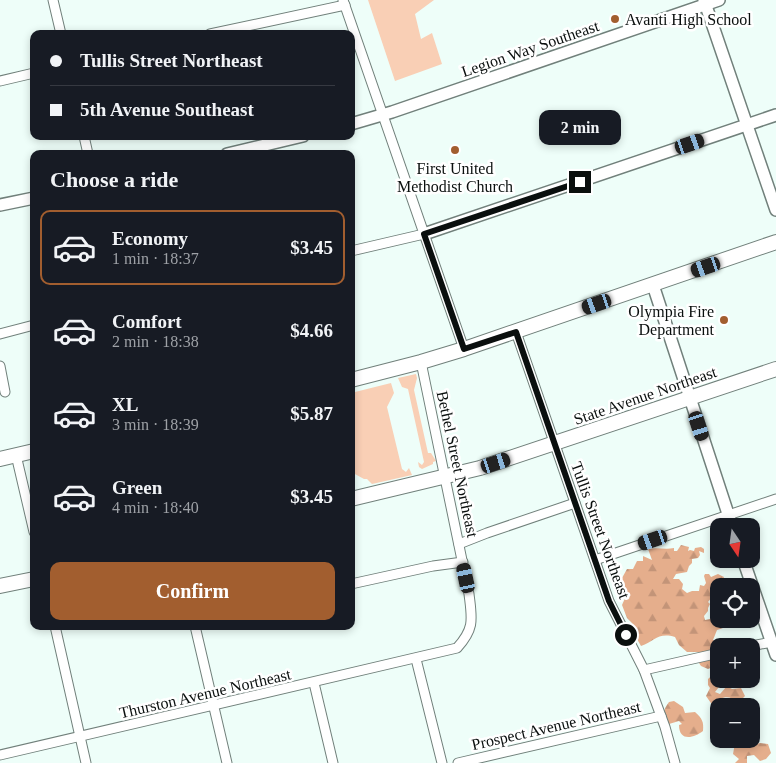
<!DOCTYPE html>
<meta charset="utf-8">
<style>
:root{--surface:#171b24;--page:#20242c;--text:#f1f3f6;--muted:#9ea1a6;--line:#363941;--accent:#a25e2f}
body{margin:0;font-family:Georgia,serif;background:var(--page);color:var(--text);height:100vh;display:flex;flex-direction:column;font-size:19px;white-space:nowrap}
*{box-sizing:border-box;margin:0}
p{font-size:16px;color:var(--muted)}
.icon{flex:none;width:28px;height:28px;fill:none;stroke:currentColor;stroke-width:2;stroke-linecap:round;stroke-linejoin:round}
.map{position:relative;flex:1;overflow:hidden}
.panel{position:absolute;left:30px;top:150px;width:325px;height:480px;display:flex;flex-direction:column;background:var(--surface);border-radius:10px;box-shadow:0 2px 8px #0003}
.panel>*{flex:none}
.guide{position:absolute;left:30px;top:30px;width:325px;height:110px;border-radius:10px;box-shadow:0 2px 8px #0003;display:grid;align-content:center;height:110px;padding:0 20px;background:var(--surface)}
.needle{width:32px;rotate:167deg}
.buttons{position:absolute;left:710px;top:518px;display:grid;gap:10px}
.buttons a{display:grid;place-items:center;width:50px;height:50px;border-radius:10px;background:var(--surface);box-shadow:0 2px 8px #0003;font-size:25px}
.end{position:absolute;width:22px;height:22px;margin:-11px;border:6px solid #0a0f0e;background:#fff;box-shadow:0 0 0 2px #fff}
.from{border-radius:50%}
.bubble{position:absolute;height:35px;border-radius:10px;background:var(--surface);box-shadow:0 2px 8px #0003;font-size:16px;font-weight:700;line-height:35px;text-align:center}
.car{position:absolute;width:15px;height:30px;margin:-15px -8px;border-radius:6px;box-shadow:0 0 4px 1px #0007;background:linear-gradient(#222 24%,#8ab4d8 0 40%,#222 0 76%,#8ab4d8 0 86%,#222 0)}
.guide b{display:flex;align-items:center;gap:18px;height:48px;font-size:19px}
.guide b+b{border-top:1px solid var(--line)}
.guide i{width:12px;height:12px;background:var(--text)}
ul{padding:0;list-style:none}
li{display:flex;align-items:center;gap:15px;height:75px;margin:0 10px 8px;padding:0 10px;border:2px solid transparent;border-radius:10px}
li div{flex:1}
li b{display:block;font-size:19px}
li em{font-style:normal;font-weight:700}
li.on{border-color:var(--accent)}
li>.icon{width:45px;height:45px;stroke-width:1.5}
h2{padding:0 20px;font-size:22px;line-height:60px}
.action{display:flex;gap:10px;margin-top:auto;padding:10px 20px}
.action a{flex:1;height:58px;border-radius:10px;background:var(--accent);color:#fff;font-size:20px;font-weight:700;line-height:58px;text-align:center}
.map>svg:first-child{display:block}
.grass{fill:#f9cfb5}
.forest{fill:url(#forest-firs)}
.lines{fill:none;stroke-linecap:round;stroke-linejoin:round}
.minor-casing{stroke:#71807b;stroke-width:11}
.tertiary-casing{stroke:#71807b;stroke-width:14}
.primary-casing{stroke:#71807b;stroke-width:16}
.minor{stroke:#fff;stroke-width:9}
.tertiary{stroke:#fff;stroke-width:11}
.primary{stroke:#fff;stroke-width:14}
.route{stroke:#0a0f0e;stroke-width:6}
.poi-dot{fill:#a25e2f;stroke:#fff;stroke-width:2}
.labels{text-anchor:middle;stroke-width:5;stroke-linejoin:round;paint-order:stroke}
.poi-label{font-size:16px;fill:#0a0f0e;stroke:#fff;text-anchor:start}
.street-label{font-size:16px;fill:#0a0f0e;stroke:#fff}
</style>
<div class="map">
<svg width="776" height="763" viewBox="0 0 776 763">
<defs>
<pattern id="forest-firs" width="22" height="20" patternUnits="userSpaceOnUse" patternTransform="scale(1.25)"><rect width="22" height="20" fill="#e5ae8c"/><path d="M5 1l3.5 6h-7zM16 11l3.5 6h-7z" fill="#c39478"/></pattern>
</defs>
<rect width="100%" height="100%" fill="#eefef9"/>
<g class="grass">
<polygon points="368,0 434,0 415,14 421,39 432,33 442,64 395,81"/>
<polygon points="416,374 417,378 414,390 428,453 431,453 436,461 433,462 433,464 422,469 419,467 418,462 422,465 424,462 408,389 402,387 398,378"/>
<polygon points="391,383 394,393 387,407 402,469 406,472 409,468 412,475 372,484 367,479 364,479 353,473 351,464 351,393"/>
</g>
<g class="forest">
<path d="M 681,545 L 689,547 L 688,551 L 690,550 L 694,551 L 695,548 L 701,547 L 704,549 L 704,553 L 699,551 L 700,555 L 698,558 L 692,559 L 692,563 L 689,566 L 687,572 L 676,574 L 673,579 L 679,579 L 683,584 L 682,589 L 687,593 L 692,591 L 699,591 L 700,585 L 704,586 L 706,583 L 704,576 L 705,574 L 709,574 L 711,577 L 718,574 L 724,577 L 722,583 L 711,586 L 712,597 L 708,602 L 710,604 L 708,608 L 708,611 L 704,616 L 705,620 L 710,619 L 712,616 L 714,618 L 717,617 L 717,615 L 719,614 L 719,619 L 741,619 L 726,627 L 717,630 L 713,640 L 719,643 L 725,642 L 726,646 L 719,646 L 720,679 L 717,682 L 719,687 L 715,692 L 720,694 L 727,686 L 732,689 L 741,688 L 745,696 L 738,703 C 731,697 728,696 719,699 L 722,706 L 726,704 L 730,706 L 719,706 L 719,737 L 718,728 L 713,724 L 715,717 L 711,711 L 713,706 L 706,696 L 710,688 L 708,685 L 708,679 L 716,672 L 715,666 L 708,669 L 701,666 L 697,660 L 701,652 L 687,652 L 679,645 L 675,637 C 658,632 655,641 641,646 L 637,639 L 634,625 L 627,618 L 622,605 L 626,596 L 621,593 L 617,587 L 627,569 L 633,569 L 637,561 L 643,561 L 643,556 L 652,560 L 648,549 C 658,547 665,550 674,548 L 674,551 L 677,551 Z"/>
<path d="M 674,701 L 683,707 L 685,713 L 695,712 C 702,718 704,722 703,731 C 694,738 679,742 679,725 L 682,724 L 679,721 L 669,724 C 661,716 663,710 669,702 Z"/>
<polygon points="719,739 738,739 745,747 760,743 768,744 771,753 766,759 760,761 754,755 747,756 747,763 735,763 739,759 733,754 735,743 728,746 719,741"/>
</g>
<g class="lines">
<defs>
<g id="minor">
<polyline points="53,0 61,34"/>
<polyline points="343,0 464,349"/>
<polyline points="210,34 345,5"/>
<polyline points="0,81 34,73"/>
<polyline points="84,136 88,154"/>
<polyline points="351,251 424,234"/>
<polyline points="516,332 609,601 644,670 665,727 675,763"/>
<polyline points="0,334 34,325"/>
<polyline points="0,366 5,392"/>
<polyline points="16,455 34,532"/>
<polyline points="459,544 487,533 575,503"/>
<polyline points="595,560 776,499"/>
<polyline points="351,584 433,566 463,562"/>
<polyline points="55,626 86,763"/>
<polyline points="195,626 227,763"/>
<polyline points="751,646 772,642"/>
<polyline points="416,659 442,763"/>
<polyline points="644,670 719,653"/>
<polyline points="314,683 333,763"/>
<path d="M 0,755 L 457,648 C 475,628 472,619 469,594 L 421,362"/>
<polyline points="458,763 661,716"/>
</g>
<g id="tertiary">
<polyline points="704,0 776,210"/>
<polyline points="351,124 392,112 719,0"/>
<polyline points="227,154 303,136"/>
<polyline points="0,205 34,198"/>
<polyline points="424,234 776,115"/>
<polyline points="653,285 732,526"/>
<polyline points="743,559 776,655"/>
</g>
<g id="primary">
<polyline points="351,380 421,362 464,349 776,242"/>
<polyline points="0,459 34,451"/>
<polyline points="351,499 480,468 776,369"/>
<polyline points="0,586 34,579"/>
</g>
</defs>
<use href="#minor" class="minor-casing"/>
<use href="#tertiary" class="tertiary-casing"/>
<use href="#primary" class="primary-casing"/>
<use href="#minor" class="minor"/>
<use href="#tertiary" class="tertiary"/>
<use href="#primary" class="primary"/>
</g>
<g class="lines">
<polyline class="route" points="580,182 424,234 464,349 516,332 609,601 626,635"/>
</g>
<g class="poi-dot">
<circle cx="615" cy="19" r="5"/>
<circle cx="455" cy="150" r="5"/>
<circle cx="724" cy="320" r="5"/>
</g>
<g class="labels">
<g class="poi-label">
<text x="625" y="25">Avanti High School</text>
<text x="455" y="174" text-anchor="middle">First United<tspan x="455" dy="18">Methodist Church</tspan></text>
<text x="714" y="317" text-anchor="end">Olympia Fire<tspan x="714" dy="18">Department</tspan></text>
</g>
<g class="street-label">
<text transform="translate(530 48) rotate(-19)" y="6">Legion Way Southeast</text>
<text transform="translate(645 395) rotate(-19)" y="6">State Avenue Northeast</text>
<text transform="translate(458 464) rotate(78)" y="6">Bethel Street Northeast</text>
<text transform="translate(601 530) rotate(70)" y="6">Tullis Street Northeast</text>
<text transform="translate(205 693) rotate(-13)" y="6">Thurston Avenue Northeast</text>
<text transform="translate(556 725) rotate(-13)" y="6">Prospect Avenue Northeast</text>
</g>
</g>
</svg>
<div class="buttons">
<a><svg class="needle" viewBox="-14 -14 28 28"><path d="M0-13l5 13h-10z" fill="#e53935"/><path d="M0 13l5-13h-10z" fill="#9ea1a6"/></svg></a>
<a><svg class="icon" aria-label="locate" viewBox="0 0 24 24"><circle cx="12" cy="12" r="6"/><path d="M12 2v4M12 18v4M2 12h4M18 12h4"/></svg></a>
<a>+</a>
<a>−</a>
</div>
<i class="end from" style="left:626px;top:635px"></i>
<i class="end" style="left:580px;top:182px"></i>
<div class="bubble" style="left:539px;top:110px;width:82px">2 min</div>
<i class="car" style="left:690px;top:144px;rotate:71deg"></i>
<i class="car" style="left:706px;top:267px;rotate:251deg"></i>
<i class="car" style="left:597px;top:304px;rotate:251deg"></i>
<i class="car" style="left:699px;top:426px;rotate:162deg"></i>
<i class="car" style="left:496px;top:463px;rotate:72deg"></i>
<i class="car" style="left:653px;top:540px;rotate:251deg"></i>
<i class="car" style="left:466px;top:578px;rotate:348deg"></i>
<div class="guide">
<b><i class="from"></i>Tullis Street Northeast</b>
<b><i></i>5th Avenue Southeast</b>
</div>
<section class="panel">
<h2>Choose a ride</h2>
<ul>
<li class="on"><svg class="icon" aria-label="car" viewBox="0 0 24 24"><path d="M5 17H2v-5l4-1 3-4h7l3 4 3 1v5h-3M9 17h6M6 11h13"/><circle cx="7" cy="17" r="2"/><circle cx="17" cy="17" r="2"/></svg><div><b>Economy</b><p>1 min · 18:37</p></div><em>$3.45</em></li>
<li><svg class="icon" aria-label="car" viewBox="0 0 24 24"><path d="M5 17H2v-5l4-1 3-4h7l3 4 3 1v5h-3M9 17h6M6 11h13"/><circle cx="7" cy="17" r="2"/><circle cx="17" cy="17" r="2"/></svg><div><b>Comfort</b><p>2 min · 18:38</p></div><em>$4.66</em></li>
<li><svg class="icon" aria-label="car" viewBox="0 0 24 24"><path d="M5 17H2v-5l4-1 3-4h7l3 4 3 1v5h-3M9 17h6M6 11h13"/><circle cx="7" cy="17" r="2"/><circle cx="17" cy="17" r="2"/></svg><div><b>XL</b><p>3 min · 18:39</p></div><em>$5.87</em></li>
<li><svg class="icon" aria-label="car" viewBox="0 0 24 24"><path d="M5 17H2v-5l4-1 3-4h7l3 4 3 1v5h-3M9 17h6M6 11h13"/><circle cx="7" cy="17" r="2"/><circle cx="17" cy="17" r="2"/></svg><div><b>Green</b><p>4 min · 18:40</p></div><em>$3.45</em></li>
</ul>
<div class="action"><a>Confirm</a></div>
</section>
</div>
